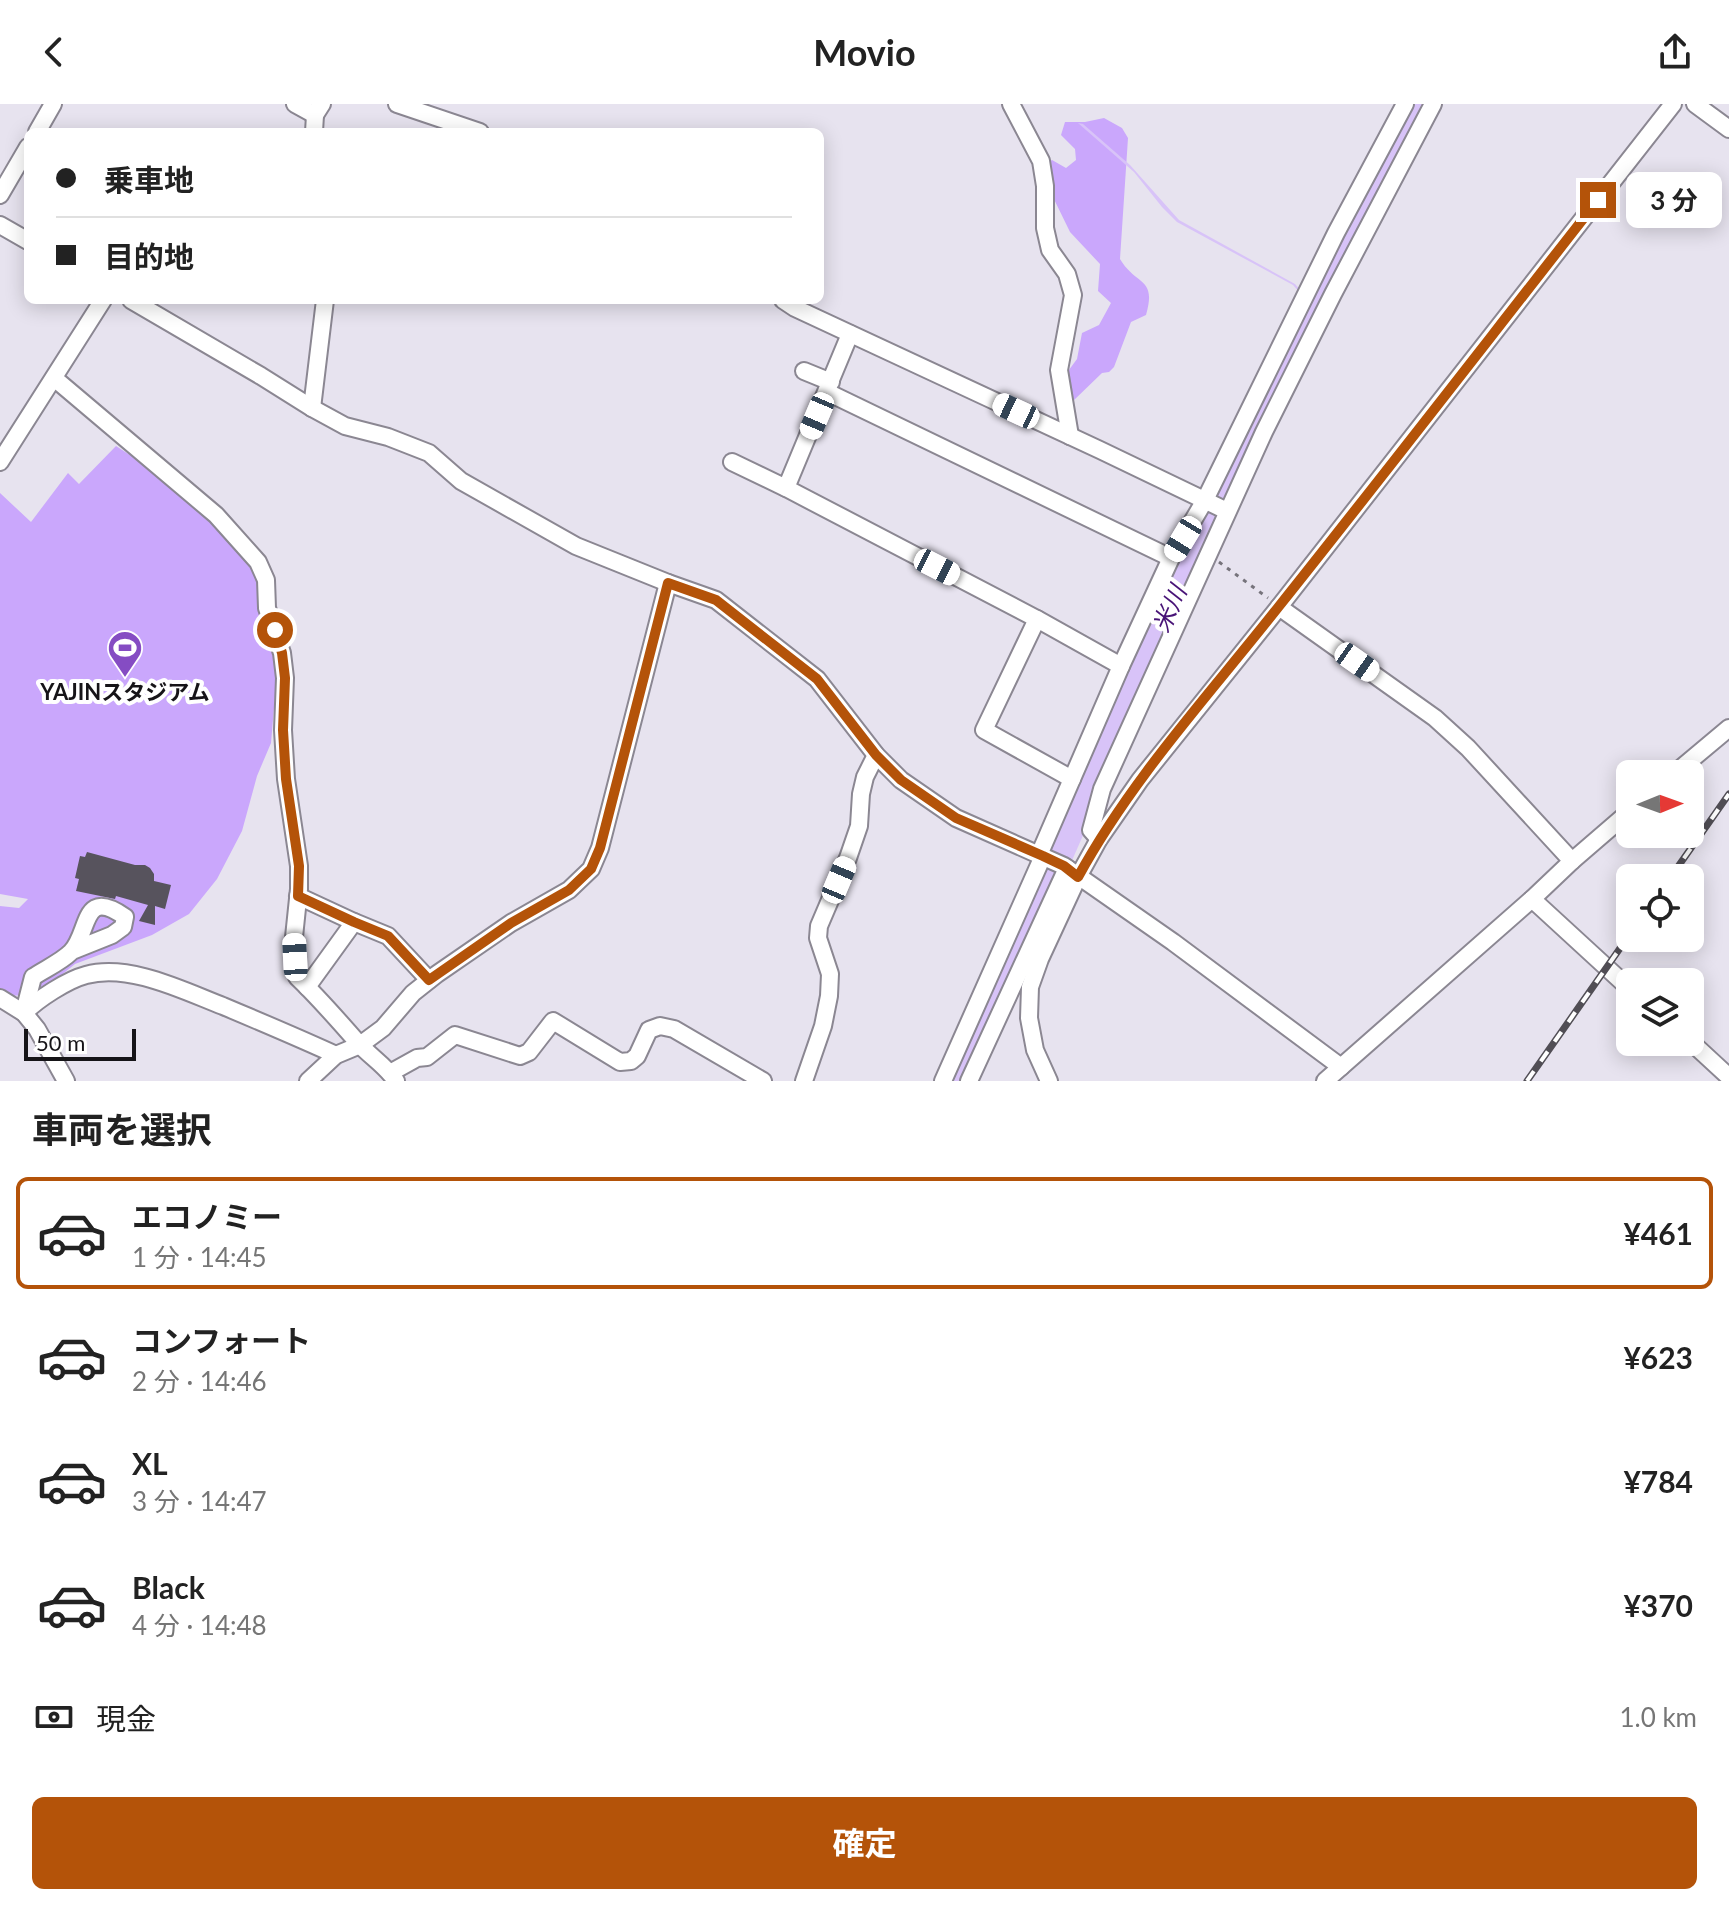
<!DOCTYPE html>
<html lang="ja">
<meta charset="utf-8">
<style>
:root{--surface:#fff;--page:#f2f2f2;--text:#222;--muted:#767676;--line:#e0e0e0;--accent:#b45309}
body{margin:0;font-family:Lato,"Noto Sans JP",sans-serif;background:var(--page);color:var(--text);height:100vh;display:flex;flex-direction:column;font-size:30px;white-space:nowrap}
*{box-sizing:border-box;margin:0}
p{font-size:26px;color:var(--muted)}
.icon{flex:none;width:44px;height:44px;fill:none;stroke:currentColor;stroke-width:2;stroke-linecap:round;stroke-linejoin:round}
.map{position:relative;height:977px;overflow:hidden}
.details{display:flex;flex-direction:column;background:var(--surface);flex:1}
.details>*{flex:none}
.guide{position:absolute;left:24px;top:24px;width:800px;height:176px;border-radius:12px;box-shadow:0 4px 20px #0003;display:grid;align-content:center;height:176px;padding:0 32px;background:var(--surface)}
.needle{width:52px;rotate:89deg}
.buttons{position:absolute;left:1616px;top:656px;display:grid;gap:16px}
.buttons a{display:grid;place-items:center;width:88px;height:88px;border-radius:12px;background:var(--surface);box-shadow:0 4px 20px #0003;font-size:40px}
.scale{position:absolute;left:24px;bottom:20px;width:112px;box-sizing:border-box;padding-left:8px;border:4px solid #161418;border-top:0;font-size:22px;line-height:28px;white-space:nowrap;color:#161418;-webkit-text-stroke:6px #fff;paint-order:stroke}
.end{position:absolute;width:36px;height:36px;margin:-18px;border:10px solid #b45309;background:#fff;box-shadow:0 0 0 4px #fff}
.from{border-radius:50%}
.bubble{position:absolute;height:56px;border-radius:12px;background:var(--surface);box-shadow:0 4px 20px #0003;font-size:26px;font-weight:700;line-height:56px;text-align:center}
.car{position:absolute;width:24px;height:48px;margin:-24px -12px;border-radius:10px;box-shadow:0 0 6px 2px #0007;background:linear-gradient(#fff 24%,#345 0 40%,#fff 0 76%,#345 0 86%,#fff 0)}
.guide b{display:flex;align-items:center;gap:28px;height:76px;font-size:30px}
.guide b+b{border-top:2px solid var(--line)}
.guide i{width:20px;height:20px;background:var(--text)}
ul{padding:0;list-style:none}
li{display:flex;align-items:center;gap:24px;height:112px;margin:0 16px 12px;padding:0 16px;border:4px solid transparent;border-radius:12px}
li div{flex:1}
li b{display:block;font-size:30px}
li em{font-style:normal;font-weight:700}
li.active{border-color:var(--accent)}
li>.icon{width:72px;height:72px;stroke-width:1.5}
h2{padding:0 32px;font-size:36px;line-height:96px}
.pay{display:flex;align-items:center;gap:20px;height:88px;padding:0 32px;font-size:30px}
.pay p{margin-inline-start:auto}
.primary-button{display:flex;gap:16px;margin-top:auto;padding:16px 32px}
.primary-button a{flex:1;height:92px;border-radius:12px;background:var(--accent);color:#fff;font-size:32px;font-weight:700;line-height:92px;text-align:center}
header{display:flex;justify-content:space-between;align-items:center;height:104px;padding:0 32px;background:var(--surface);font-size:36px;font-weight:700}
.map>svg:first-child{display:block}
.green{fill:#caa7fc}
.water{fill:#d8c3f8}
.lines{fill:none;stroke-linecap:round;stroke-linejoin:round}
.river{stroke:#d8c3f8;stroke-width:26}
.building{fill:#57535d}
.minor-casing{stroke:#8b8792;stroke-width:20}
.path{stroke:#76737b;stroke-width:3;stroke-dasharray:4 6;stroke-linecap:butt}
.minor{stroke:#fff;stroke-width:16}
.rail-casing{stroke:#514e55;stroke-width:7}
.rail{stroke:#fff;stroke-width:4;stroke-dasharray:12;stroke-linecap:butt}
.route{stroke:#b45309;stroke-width:10}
.labels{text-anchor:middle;stroke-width:8;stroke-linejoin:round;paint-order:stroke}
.poi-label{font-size:22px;font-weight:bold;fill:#161418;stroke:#fff}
.water-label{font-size:24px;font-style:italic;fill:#481377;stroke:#fff}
</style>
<header><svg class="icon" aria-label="back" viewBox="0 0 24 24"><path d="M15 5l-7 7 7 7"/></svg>Movio<svg class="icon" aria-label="share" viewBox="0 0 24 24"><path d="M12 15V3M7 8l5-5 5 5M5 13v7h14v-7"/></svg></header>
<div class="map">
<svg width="1729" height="977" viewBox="0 0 1729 977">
<rect width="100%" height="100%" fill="#e7e3ef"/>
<g class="green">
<path d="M 1104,14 L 1122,24 L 1128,34 L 1120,155 C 1136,182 1157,173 1146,211 L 1131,218 L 1114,263 L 1109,268 L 1102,269 L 1073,297 L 1066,270 L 1077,255 L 1082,229 L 1099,221 L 1111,199 L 1098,187 L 1100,160 L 1070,128 L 1050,87 L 1047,59 L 1052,56 L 1066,64 L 1076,56 L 1075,45 L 1061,31 L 1065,18 L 1085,18 Z"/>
<polygon points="116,342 136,355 210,418 252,462 259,478 259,509 275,551 276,580 271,639 257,672 242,727 217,775 189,810 152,831 75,860 38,890 10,892 0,886 0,802 19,804 28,795 0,790 0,389 31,418 68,369 79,380"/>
</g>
<polygon class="water" points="1078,19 1083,20 1130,61 1179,116 1295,180 1302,188 1301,190 1293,181 1177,118 1162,103 1134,68"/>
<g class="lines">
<polyline class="river" points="959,977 982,929 1076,715 1197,444 1276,285 1332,165 1402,40 1423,0"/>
</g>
<polygon class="building" points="87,748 135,761 145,761 150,764 154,770 154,777 171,781 165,805 155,802 155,821 139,817 148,801 116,792 115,795 76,787 79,775 75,774 80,752 85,753"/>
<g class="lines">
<defs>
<g id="minor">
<polyline points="295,0 315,11 322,0"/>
<polyline points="397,0 480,28"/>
<polyline points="1011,0 1041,57 1045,82 1045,124 1050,146 1067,170 1073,191 1059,266 1070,332"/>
<polyline points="1695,0 1729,25"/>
<polyline points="37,28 53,0"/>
<polyline points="314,28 315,11"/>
<polyline points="0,91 28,43"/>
<polyline points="0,121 28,137"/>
<polyline points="131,196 261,272 312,304 345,322 388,333 429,349 461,377 576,442 668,479 716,496 817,575 876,651 901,676 956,714 1064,762 1173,838 1341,963"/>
<polyline points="783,196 795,204 1100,346 1227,407"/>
<polyline points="850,230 786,384 1037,515"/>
<polyline points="804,267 831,278"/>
<path d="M 54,274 L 216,411 L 258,458 L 266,476 L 267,504 L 282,549 L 285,574 L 283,626 L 286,675 L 299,762 L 299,785 L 294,833 L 297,873 C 319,894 339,917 359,940 C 371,953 386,962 396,977"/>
<polyline points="827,288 1171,454"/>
<polyline points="312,304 325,196"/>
<polyline points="0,358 103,196"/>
<polyline points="732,358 786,384"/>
<polyline points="1279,503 1435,614 1468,644 1572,757"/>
<polyline points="1674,670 1729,624"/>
<polyline points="1072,675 984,626 1037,515 1121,562"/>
<polyline points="1099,735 1091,726 1102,685 1264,328 1333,190 1433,0"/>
<polyline points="1039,751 1121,562 1171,454 1205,396 1336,129 1405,0"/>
<polyline points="298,792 354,818 388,832 429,876"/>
<polyline points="1532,795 1630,885"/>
<polyline points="307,883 354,818"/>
<polyline points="0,894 24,909 37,925 66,977"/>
<path d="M 24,908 L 33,873 C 45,865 61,858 71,848 C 90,829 81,782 125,813 L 123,823 L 112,831 L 72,847"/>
<path d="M 24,909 C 38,895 67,876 86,871 C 129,859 184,887 223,902 C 261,918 299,934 336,951"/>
<polyline points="1690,937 1729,973"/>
<polyline points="390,969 417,954 427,953 455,931 520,952 529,948 553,917 620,958 631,957 637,952 649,926 660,922 674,925 763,977"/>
<polyline points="308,977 336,951 360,941 383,924 413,889 437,870 511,819 569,786 591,765 600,744 668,479"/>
<polyline points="804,977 823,922 829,892 830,870 818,834 819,822 848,754 859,722 861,690 865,673 876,651"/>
<polyline points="943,977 1043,752"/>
<polyline points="969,977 1067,764"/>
<polyline points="1049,977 1035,946 1029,914 1030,883 1040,855 1078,773 1099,735 1140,676 1279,503 1673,0"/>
<polyline points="1325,977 1532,795 1572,757 1630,707"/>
</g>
</defs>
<use href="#minor" class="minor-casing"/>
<polyline class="path" points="1219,458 1268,494"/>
<use href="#minor" class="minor"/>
<defs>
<g id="rail">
<polyline points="1670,774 1729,690"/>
<polyline points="1527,977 1630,830"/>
</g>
</defs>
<use href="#rail" class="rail-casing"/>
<use href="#rail" class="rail"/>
</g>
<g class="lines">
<path class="route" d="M 275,526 L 282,549 L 285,574 L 283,626 L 286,675 L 299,762 L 298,792 L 354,818 L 388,832 L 429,876 L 511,819 L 569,786 L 591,765 L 600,744 L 668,479 L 716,496 L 817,575 L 876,651 L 901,676 L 956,714 L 1043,752 L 1064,762 L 1078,773 C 1132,674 1210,590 1280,501 C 1387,367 1492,231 1598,96"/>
</g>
<defs>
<symbol id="stadium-pin" viewBox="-11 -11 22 30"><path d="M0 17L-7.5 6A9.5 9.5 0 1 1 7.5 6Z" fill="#854cc3" stroke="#fff"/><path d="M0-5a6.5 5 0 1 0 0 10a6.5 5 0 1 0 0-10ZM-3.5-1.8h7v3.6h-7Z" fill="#fff"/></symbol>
</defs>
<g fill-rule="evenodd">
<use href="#stadium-pin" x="105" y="524" width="40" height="54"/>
</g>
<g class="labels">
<g class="poi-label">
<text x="125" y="596">YAJINスタジアム</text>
</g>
<g class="water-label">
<text transform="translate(1170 505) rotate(-66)" y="8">米川</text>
</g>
</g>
</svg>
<div class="buttons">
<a><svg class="needle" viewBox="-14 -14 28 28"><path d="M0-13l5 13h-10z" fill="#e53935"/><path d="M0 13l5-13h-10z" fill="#767676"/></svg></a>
<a><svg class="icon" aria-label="locate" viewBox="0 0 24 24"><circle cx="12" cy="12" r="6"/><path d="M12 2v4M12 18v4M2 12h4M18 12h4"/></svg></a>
<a><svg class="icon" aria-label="layers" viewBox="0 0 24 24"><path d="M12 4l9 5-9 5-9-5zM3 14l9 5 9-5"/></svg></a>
</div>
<div class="scale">50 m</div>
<i class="end from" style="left:275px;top:526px"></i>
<i class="end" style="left:1598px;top:96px"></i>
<div class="bubble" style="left:1626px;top:68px;width:96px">3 分</div>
<i class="car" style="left:1016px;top:307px;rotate:295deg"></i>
<i class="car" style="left:817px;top:312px;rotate:203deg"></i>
<i class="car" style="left:1183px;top:435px;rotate:211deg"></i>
<i class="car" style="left:937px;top:463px;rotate:117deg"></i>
<i class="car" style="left:1357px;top:558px;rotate:125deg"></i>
<i class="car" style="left:839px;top:776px;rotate:23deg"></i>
<i class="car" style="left:295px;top:853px;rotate:357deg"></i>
<div class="guide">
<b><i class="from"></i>乗車地</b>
<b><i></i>目的地</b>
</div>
</div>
<section class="details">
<h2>車両を選択</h2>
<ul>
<li class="active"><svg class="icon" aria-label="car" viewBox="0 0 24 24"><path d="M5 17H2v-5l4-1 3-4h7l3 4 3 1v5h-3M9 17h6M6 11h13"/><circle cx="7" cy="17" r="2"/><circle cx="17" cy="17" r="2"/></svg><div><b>エコノミー</b><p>1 分 · 14:45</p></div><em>¥461</em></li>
<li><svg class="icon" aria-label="car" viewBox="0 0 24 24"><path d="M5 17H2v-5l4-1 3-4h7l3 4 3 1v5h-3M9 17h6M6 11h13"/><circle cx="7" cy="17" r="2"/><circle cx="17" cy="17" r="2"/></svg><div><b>コンフォート</b><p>2 分 · 14:46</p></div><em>¥623</em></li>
<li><svg class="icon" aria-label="car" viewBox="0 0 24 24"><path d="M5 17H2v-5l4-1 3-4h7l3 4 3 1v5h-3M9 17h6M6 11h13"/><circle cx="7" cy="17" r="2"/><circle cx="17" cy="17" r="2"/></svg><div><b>XL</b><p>3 分 · 14:47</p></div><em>¥784</em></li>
<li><svg class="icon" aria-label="car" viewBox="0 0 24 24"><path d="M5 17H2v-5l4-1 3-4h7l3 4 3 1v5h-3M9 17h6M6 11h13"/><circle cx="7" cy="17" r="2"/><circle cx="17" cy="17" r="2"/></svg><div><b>Black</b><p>4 分 · 14:48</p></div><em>¥370</em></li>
</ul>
<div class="pay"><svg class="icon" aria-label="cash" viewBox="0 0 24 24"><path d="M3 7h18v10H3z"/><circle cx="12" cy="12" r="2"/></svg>現金<p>1.0 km</p></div>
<div class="primary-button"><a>確定</a></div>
</section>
